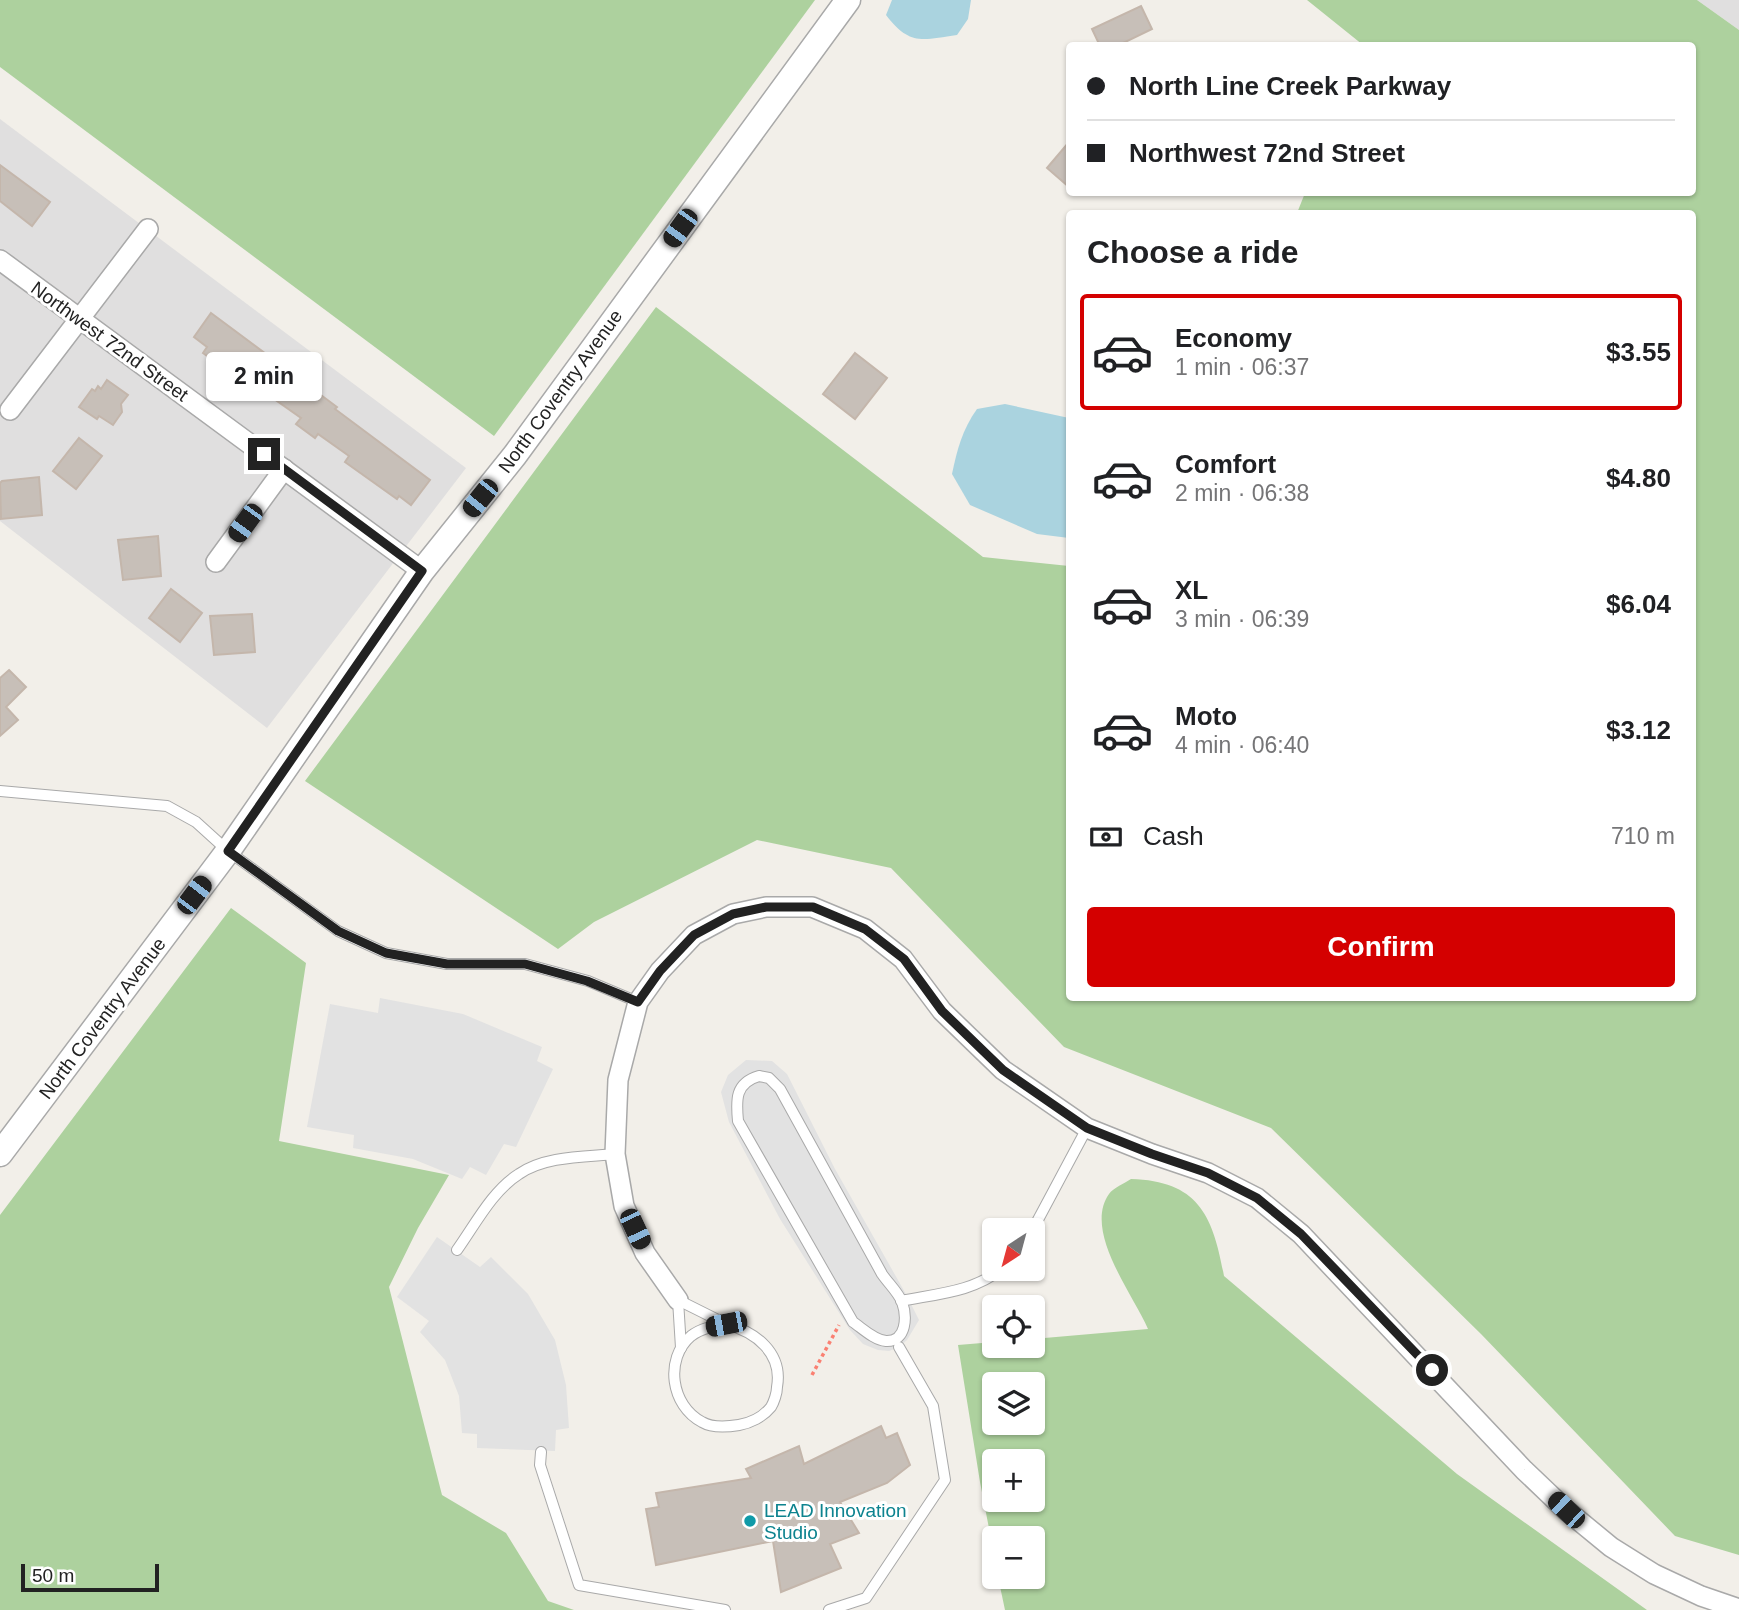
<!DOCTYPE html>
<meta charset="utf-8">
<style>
:root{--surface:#fff;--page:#f2f2f2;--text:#202124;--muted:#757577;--line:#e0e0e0;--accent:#d40000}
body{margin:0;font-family:Arial,sans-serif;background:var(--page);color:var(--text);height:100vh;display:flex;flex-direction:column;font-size:26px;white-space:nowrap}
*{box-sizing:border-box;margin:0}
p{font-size:23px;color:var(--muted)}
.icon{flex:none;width:38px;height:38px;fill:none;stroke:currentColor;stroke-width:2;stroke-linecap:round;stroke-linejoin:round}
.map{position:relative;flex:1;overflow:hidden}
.side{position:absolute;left:1066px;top:210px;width:630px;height:791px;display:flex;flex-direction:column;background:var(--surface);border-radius:7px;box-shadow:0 2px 5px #0004}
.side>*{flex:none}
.banner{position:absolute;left:1066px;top:42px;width:630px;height:154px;border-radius:7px;box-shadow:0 2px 5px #0004;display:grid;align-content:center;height:154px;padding:0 21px;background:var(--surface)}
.needle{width:46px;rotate:216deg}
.controls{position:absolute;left:982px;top:1218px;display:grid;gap:14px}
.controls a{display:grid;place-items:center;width:63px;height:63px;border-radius:7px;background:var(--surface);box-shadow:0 2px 5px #0004;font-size:35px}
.scale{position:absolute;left:21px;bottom:18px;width:138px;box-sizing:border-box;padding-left:7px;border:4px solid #222;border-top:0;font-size:19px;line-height:24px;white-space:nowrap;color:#222;-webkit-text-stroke:5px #fff;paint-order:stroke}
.end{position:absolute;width:32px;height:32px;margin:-16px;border:9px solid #222;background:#fff;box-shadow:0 0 0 4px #fff}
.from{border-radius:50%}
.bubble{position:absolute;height:49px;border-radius:7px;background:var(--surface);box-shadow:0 2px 5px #0004;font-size:23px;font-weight:700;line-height:49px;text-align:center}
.car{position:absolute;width:21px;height:42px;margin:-21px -10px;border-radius:9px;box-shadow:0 0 5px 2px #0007;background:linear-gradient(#222 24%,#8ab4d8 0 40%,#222 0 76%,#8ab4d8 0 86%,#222 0)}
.banner b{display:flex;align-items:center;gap:24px;height:66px;font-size:26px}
.banner b+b{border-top:2px solid var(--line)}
.banner i{width:18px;height:18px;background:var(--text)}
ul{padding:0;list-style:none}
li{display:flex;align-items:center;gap:21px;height:116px;margin:0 14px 10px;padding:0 7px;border:4px solid transparent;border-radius:7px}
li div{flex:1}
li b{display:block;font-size:26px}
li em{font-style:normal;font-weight:700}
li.active{border-color:var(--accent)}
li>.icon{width:63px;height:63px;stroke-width:1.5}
h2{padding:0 21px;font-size:32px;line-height:84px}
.pay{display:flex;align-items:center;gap:18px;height:77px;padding:0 21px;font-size:26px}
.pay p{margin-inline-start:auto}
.primary-button{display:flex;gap:14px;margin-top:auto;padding:14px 21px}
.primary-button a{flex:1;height:80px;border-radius:7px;background:var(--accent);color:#fff;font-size:28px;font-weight:700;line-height:80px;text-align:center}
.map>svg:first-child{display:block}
.residential{fill:#e0dfdf}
.forest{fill:#add19e;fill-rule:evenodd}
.parking{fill:#e2e2e2}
.water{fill:#aad3df}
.building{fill:#c7bfb8;stroke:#c4b6ab;stroke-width:2}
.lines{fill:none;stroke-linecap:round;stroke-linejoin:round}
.service-casing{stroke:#a9a9a9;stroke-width:12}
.minor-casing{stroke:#a9a9a9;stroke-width:22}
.tertiary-casing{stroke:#a9a9a9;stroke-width:27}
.path{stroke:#fa8072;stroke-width:3.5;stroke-dasharray:3.5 3.5;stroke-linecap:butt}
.service{stroke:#fff;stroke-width:10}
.minor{stroke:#fff;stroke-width:19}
.tertiary{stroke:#fff;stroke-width:24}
.route{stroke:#222;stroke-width:9}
.culture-dot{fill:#0f9aa8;stroke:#fff;stroke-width:2.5}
.labels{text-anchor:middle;stroke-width:6;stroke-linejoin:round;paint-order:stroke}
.street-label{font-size:19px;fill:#222;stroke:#fff}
.culture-label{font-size:19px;fill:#0d838f;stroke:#fff;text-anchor:start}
</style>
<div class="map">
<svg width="1739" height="1610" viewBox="0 0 1739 1610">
<rect width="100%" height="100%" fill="#f2efe9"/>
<g class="residential">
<polygon points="1697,0 1739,0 1739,30"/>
<polygon points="0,119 466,468 267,728 0,521"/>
</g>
<g class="forest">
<polygon points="0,0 815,0 494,436 0,67"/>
<polygon points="1307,0 1697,0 1739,30 1739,1555 1675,1536 1481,1334 1271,1128 1064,1047 891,868 757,840 594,922 558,949 305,781 656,307 983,557 1069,566 1069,998 1692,998 1692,214 1297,213 1305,193 1692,192 1692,46 1363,45"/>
<polygon points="231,908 306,963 279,1141 449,1175 418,1228 389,1287 442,1495 506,1533 548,1601 574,1610 0,1610 0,1215"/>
<path d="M 1131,1179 C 1199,1181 1213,1216 1224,1276 L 1457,1474 L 1647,1610 L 1005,1610 L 998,1577 L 1032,1577 L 1032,1538 L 994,1538 L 994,1554 L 980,1482 L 958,1345 L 994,1342 L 994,1346 L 1032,1346 L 1033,1339 L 1148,1329 C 1133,1294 1083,1231 1109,1194 C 1113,1188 1125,1183 1131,1179 ZM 1032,1384 L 1032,1423 L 994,1423 L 994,1384 ZM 1032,1461 L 1032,1500 L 994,1500 L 994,1461 Z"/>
</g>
<g class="parking">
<polygon points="380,998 463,1014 542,1047 537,1061 553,1069 516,1147 504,1144 486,1175 470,1167 462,1179 413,1159 353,1148 354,1135 307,1127 330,1004 378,1013"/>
<polygon points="746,1060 772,1061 787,1074 835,1169 907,1296 919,1320 907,1340 899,1347 889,1351 878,1350 863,1344 850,1330 780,1219 729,1122 721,1092 728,1075"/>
<polygon points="437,1237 480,1267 491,1257 528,1294 555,1340 566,1385 569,1428 556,1430 555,1451 477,1448 477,1434 462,1433 459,1396 445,1360 420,1332 429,1321 397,1297"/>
</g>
<g class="water">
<path d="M 892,0 L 971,0 L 968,19 L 957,35 C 921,40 910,46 886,15 Z"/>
<path d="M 1005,404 L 1069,418 L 1069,538 L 1037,534 L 970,505 L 952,474 C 957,450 962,430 977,409 Z"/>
</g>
<g class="building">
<polygon points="1141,6 1152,29 1117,46 1100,46 1092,29"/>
<polygon points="1069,142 1069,187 1047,168"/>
<polygon points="0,165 50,202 32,226 0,201"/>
<polygon points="211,313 337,407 335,409 430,480 411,505 399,496 397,499 345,462 349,456 318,434 315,438 296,424 301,418 257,387 255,390 223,365 222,367 203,353 207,347 194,337"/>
<polygon points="855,353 887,378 855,419 823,394"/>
<polygon points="107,380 128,395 121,404 122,412 113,425 99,416 97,419 79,407 92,389 95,391 98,386 101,389"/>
<polygon points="79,438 102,456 76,489 53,471"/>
<polygon points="39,477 42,515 1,519 0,483 2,481"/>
<polygon points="158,536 161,576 123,580 118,540"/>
<polygon points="171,589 202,613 180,642 149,618"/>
<polygon points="252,614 255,652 214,655 210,616"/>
<polygon points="9,670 26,687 6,707 18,720 0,736 0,678"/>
<polygon points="881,1426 886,1438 897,1433 910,1465 887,1483 840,1502 859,1533 830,1544 841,1568 781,1592 773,1541 656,1565 646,1509 659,1507 656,1493 751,1478 746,1469 799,1446 804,1464"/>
</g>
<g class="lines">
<defs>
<g id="service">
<polyline points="0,791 167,806 196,822 228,851 338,931 386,953 447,964 525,964 588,981 638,1002"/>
<path d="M 759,1076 L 769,1078 L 780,1089 L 882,1274 C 888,1283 898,1292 902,1302 C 907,1316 907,1342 886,1341 C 874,1340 862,1328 853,1322 L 738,1121 C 736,1100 735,1083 759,1076 Z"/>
<polyline points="1032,1231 1087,1128"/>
<path d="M 457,1250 C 475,1225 492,1191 519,1174 C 545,1156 584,1157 615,1154"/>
<polyline points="678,1300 726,1324"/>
<polyline points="678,1300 681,1348"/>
<path d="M 901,1301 C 935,1294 974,1292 1001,1269"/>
<path d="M 726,1324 C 756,1332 783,1353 777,1387 C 777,1393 774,1402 771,1407 C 763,1417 750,1423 739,1425 C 727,1427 712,1428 702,1422 C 671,1406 664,1359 691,1336 C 701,1328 714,1326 726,1324 Z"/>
<polyline points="541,1452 540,1465 579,1585 725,1610"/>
<polyline points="829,1610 866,1598 945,1480 933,1406 899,1347"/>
</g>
<g id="minor">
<polyline points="0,260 422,571"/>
<polyline points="10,410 148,229"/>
<polyline points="216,562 284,469"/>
<polyline points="678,1300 645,1253 624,1206 615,1154 618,1080 638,1002 660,971 694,935 733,914 766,907 812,907 865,929 903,959 942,1011 1003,1070 1087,1128 1152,1154 1208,1173 1257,1198 1301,1234 1524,1470 1566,1510 1611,1547 1654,1574 1701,1596 1739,1609"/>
</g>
<polyline id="tertiary" points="0,1154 228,851 422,571 515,455 848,0"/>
</defs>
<use href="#service" class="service-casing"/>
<use href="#minor" class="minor-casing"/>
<use href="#tertiary" class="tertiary-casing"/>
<polyline class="path" points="812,1375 839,1325"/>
<use href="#service" class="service"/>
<use href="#minor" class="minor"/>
<use href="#tertiary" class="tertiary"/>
</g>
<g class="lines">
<polyline class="route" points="264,454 422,571 228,851 338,931 386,953 447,964 525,964 587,981 638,1002 660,971 694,935 733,914 766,907 813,907 865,929 904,959 942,1011 1003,1070 1087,1128 1152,1154 1208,1173 1257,1198 1301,1234 1432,1370"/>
</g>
<circle class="culture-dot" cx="750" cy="1521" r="7"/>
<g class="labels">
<g class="street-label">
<text transform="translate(110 341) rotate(36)" y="7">Northwest 72nd Street</text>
<text transform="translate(560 391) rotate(-54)" y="7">North Coventry Avenue</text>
<text transform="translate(102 1018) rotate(-53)" y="7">North Coventry Avenue</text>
</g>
<g class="culture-label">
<text x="764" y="1517">LEAD Innovation<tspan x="764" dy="22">Studio</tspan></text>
</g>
</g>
</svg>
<div class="controls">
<a><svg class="needle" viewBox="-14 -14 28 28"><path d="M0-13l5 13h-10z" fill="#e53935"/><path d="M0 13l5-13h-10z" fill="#757577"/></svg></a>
<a><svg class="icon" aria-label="locate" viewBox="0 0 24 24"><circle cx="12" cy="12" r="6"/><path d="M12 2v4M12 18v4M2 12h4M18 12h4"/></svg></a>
<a><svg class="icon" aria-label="layers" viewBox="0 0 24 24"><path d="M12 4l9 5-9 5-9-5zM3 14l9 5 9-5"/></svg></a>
<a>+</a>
<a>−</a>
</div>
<div class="scale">50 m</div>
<i class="end from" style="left:1432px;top:1370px"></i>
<i class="end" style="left:264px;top:454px"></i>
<div class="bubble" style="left:206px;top:352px;width:116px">2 min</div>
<i class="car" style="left:680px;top:228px;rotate:216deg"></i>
<i class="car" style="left:480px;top:498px;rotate:219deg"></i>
<i class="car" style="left:245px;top:523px;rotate:216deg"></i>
<i class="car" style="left:194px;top:895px;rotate:37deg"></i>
<i class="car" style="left:635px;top:1229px;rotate:155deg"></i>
<i class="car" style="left:726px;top:1324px;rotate:259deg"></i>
<i class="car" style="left:1566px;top:1510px;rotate:314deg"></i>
<div class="banner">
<b><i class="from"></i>North Line Creek Parkway</b>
<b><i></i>Northwest 72nd Street</b>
</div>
<section class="side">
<h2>Choose a ride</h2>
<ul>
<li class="active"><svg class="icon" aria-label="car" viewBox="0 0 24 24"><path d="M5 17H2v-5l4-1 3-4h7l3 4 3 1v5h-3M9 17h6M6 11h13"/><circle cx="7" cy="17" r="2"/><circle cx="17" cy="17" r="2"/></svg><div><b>Economy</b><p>1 min · 06:37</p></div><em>$3.55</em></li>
<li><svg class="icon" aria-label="car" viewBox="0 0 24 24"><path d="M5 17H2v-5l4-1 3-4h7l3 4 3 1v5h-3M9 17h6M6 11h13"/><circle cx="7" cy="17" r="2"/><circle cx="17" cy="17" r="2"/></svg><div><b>Comfort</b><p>2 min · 06:38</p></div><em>$4.80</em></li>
<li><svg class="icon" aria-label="car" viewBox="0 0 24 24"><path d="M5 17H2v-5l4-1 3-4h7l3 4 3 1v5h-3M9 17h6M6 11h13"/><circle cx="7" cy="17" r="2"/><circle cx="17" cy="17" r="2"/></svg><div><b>XL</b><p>3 min · 06:39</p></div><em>$6.04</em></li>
<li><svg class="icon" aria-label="car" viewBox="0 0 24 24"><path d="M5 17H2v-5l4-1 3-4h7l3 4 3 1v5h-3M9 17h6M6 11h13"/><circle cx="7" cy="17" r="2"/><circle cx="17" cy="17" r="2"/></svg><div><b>Moto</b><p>4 min · 06:40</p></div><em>$3.12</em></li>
</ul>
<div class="pay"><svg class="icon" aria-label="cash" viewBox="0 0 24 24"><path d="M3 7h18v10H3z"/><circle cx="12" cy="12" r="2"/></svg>Cash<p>710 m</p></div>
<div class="primary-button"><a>Confirm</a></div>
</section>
</div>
